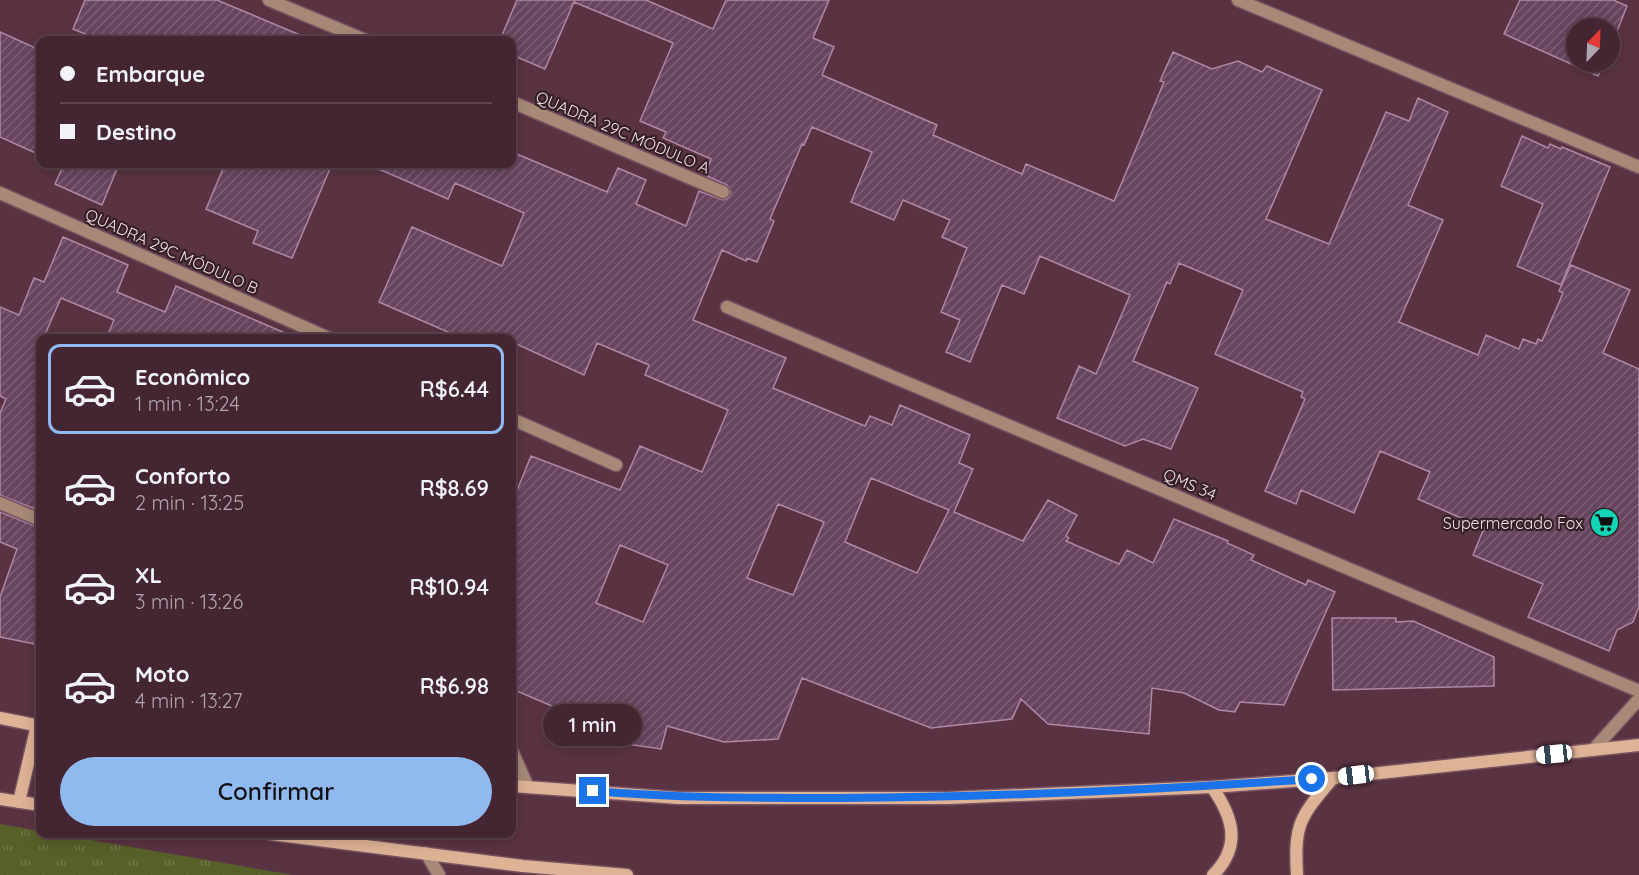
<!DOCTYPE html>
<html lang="pt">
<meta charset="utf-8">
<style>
:root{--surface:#442632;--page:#4b2e3a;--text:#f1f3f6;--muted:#afa5ac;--line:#5c434d;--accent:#90b9f0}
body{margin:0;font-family:Quicksand,sans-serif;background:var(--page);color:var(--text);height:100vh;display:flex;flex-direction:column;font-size:22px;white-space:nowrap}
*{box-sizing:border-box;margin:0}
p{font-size:20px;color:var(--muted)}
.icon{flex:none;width:33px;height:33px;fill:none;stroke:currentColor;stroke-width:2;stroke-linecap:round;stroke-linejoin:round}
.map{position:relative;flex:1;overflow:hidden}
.details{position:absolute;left:36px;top:334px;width:480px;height:504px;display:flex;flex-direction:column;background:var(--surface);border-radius:12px;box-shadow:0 3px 15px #0003,0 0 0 2px var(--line)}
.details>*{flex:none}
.banner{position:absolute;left:36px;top:36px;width:480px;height:132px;border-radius:12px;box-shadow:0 3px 15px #0003,0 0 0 2px var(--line);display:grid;align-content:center;height:132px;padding:0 24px;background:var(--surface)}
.needle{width:39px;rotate:23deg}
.fabs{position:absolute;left:1566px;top:18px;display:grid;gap:12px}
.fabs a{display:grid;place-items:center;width:54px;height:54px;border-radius:50%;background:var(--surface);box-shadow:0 3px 15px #0003,0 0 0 2px var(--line);font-size:30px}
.end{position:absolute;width:27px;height:27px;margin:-14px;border:8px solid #1a73e8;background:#fff;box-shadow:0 0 0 3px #fff}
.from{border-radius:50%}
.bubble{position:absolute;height:42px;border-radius:21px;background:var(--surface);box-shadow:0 3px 15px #0003,0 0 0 2px var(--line);font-size:20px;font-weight:600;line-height:42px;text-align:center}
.car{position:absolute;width:18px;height:36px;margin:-18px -9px;border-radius:8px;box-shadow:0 0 4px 2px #0007;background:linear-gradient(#fff 24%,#345 0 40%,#fff 0 76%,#345 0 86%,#fff 0)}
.banner b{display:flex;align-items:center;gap:21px;height:57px;font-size:22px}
.banner b+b{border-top:2px solid var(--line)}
.banner i{width:15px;height:15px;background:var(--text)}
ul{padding:10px 0 0;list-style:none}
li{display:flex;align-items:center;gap:18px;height:90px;margin:0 12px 9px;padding:0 12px;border:3px solid transparent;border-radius:12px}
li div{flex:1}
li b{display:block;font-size:22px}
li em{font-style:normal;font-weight:600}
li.on{border-color:var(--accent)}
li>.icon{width:54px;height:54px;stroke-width:1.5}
.button{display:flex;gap:12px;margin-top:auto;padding:12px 24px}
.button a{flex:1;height:69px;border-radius:36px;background:var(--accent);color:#111;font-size:24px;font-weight:600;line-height:69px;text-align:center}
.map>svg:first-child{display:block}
.park{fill:url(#park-tufts)}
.building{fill:url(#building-hatch);stroke:#ae88a4;stroke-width:1.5;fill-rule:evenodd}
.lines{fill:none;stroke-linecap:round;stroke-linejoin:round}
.minor-casing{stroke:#775260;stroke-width:15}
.tertiary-casing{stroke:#775260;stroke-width:15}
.secondary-casing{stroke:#775260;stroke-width:15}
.minor{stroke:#a68a77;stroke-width:12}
.tertiary{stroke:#a68a77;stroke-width:12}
.secondary{stroke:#deb295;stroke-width:12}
.route{stroke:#1a73e8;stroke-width:8}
.labels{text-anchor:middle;stroke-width:4.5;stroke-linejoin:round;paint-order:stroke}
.street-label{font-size:16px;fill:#f9dfe8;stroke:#342128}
.poi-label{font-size:16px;fill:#f9dfe8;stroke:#342128;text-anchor:end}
</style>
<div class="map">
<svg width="1639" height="875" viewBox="0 0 1639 875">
<defs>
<pattern id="park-tufts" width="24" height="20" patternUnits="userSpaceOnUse" patternTransform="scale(1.5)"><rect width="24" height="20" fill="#58602a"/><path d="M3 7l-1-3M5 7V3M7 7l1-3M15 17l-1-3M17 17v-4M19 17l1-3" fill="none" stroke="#717649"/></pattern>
<pattern id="building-hatch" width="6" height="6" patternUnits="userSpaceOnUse" patternTransform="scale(1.5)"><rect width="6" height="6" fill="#67455e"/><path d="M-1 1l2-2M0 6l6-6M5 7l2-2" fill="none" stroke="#7e5f75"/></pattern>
</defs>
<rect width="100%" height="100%" fill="#5a3342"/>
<polygon class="park" points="0,824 40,831 40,834 56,834 293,875 0,875"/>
<g class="building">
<polygon points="85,0 217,0 312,40 100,40 73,29"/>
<path d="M 517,0 L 646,0 L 713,29 L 726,0 L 829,0 L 813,38 L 834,47 L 822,75 L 937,125 L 933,135 L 1022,174 L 1026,164 L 1114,201 L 1164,82 L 1160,81 L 1173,52 L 1212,69 L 1238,61 L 1262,72 L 1267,66 L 1322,90 L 1266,219 L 1329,244 L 1386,112 L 1409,121 L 1418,98 L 1448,112 L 1408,205 L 1443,220 L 1399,322 L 1478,355 L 1486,335 L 1519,349 L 1523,339 L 1536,344 L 1538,339 L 1542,341 L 1563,293 L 1559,291 L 1571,265 L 1630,290 L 1603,353 L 1639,369 L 1639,606 L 1633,622 L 1617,630 L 1609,651 L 1528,617 L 1543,584 L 1473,555 L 1484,528 L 1418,499 L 1430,472 L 1380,451 L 1354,513 L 1301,490 L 1296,504 L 1265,491 L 1305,399 L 1301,397 L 1303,392 L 1215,354 L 1243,290 L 1179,263 L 1170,284 L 1167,282 L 1133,361 L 1198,388 L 1171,449 L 1143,439 L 1125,446 L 1057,418 L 1079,366 L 1096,374 L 1130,295 L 1040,256 L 1024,294 L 1002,285 L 970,362 L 946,352 L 960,320 L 941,312 L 967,248 L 942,237 L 950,220 L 903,200 L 894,220 L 851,202 L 872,152 L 812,127 L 804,145 L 802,144 L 770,219 L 774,221 L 757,262 L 747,258 L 746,261 L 722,250 L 693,320 L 786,358 L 773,388 L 865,426 L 870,416 L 892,425 L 900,405 L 970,435 L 959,463 L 973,469 L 954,512 L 1023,541 L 1048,500 L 1077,515 L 1066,536 L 1069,538 L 1066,541 L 1119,564 L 1127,550 L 1153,563 L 1174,519 L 1228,541 L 1227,543 L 1254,555 L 1251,560 L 1306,585 L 1308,580 L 1335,592 L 1284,705 L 1240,702 L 1235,712 L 1219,710 L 1184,693 L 1152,688 L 1149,734 L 1048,724 L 1021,699 L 1012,719 L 931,728 L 802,678 L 778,739 L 724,742 L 667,726 L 661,749 L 592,739 L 546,721 L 552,706 L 512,689 L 512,503 L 531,456 L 620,490 L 640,446 L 702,472 L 728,410 L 645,375 L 649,365 L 597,343 L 584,375 L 512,342 L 512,339 L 464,339 L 379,302 L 412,227 L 502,266 L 524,213 L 455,183 L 448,199 L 367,164 L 512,164 L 512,152 L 607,192 L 618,168 L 646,180 L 636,204 L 686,226 L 699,191 L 723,200 L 728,198 L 731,192 L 727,185 L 705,175 L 711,159 L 663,138 L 666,132 L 640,121 L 673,43 L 574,2 L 545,69 L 512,55 L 512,40 L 500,40 ZM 871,478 L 949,510 L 917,573 L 845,542 ZM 778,504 L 824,522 L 793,595 L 747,578 ZM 620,545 L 668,565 L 643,622 L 596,603 Z"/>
<polygon points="1520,0 1613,0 1627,6 1610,49 1610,28 1576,28 1576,62 1604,62 1598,76 1504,34"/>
<polygon points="0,32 40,50 40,155 0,137"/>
<polygon points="1522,136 1548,148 1550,144 1561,149 1562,147 1610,167 1561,285 1517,266 1543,204 1501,186"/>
<polygon points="64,164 119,164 102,205 55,184"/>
<polygon points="225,164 332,164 292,258 253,243 258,231 206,209"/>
<polygon points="63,237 128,265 117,292 165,312 176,286 299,339 106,339 114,320 61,298 43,339 40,339 40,511 0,495 0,413 6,399 0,396 0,307 19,315 34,278 44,282"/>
<polygon points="0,512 40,528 40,645 0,637 0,597 17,549 0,542"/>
<polygon points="1332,618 1396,618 1396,622 1413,621 1494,657 1494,686 1333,690"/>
</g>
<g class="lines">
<defs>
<g id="minor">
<polyline points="269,0 365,40"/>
<polyline points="1238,0 1639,167"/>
<polyline points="512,102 723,192"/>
<polyline points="0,193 331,339"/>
<polyline points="727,307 1639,691"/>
<polyline points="512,419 616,465"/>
<polyline points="0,503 40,520"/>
<polyline points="512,751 528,787"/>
</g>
<g id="tertiary">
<polyline points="1593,750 1639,699"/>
<polyline points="426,853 439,875"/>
</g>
<g id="secondary">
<polyline points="0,718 40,726"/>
<polyline points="512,786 679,798 948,798 1212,787 1333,778 1639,745"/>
<path d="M 1212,787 C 1233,817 1242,846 1213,875"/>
<polyline points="0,799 40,805"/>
<polyline points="19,802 37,725"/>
<polyline points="271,834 523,866 627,875"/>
<path d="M 1297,875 C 1294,823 1300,817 1333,778"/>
</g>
</defs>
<use href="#minor" class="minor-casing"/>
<use href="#tertiary" class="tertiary-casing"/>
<use href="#secondary" class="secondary-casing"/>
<use href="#minor" class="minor"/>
<use href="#tertiary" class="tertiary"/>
<use href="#secondary" class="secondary"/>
</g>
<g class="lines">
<path class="route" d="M 593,791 C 675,798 756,798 838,798 C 996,797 1154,790 1312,779"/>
</g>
<defs>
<symbol id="supermarket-disc" viewBox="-11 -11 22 22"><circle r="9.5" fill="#11d5b4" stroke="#342128"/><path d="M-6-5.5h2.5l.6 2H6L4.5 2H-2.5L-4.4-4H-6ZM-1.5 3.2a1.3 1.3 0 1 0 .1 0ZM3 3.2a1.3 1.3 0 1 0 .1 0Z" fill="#111"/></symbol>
</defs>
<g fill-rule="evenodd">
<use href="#supermarket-disc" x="1588" y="506" width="33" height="33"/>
</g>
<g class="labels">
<g class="street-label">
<text transform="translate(623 132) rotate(23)" y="6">QUADRA 29C MÓDULO A</text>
<text transform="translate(172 251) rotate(24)" y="6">QUADRA 29C MÓDULO B</text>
<text transform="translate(1190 484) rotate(23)" y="6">QMS 34</text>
</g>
<g class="poi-label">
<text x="1583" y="529">Supermercado Fox</text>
</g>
</g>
</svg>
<div class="fabs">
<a><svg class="needle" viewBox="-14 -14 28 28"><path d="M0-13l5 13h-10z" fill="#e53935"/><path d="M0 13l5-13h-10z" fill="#afa5ac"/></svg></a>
</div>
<i class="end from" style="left:1312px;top:779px"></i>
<i class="end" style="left:593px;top:791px"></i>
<div class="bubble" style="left:543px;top:704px;width:99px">1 min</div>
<i class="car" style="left:1554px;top:754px;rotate:264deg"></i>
<i class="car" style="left:1356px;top:775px;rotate:263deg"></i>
<div class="banner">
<b><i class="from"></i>Embarque</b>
<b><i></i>Destino</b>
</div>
<section class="details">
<ul>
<li class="on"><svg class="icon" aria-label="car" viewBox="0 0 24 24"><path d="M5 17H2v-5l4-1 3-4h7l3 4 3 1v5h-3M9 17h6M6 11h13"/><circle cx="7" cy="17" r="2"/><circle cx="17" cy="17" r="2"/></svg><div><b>Econômico</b><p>1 min · 13:24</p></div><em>R$6.44</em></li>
<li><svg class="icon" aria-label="car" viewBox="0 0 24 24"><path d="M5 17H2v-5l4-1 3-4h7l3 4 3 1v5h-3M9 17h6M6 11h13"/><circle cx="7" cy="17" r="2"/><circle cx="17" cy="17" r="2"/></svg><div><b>Conforto</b><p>2 min · 13:25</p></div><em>R$8.69</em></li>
<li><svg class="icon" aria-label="car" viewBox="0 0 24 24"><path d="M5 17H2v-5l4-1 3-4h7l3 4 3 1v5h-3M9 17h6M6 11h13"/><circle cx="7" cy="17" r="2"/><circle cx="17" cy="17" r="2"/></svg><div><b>XL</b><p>3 min · 13:26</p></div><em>R$10.94</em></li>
<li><svg class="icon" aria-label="car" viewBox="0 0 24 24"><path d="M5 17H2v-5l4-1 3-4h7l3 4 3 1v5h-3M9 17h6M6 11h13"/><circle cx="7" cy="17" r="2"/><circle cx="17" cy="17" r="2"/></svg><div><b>Moto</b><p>4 min · 13:27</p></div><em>R$6.98</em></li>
</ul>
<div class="button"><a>Confirmar</a></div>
</section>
</div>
